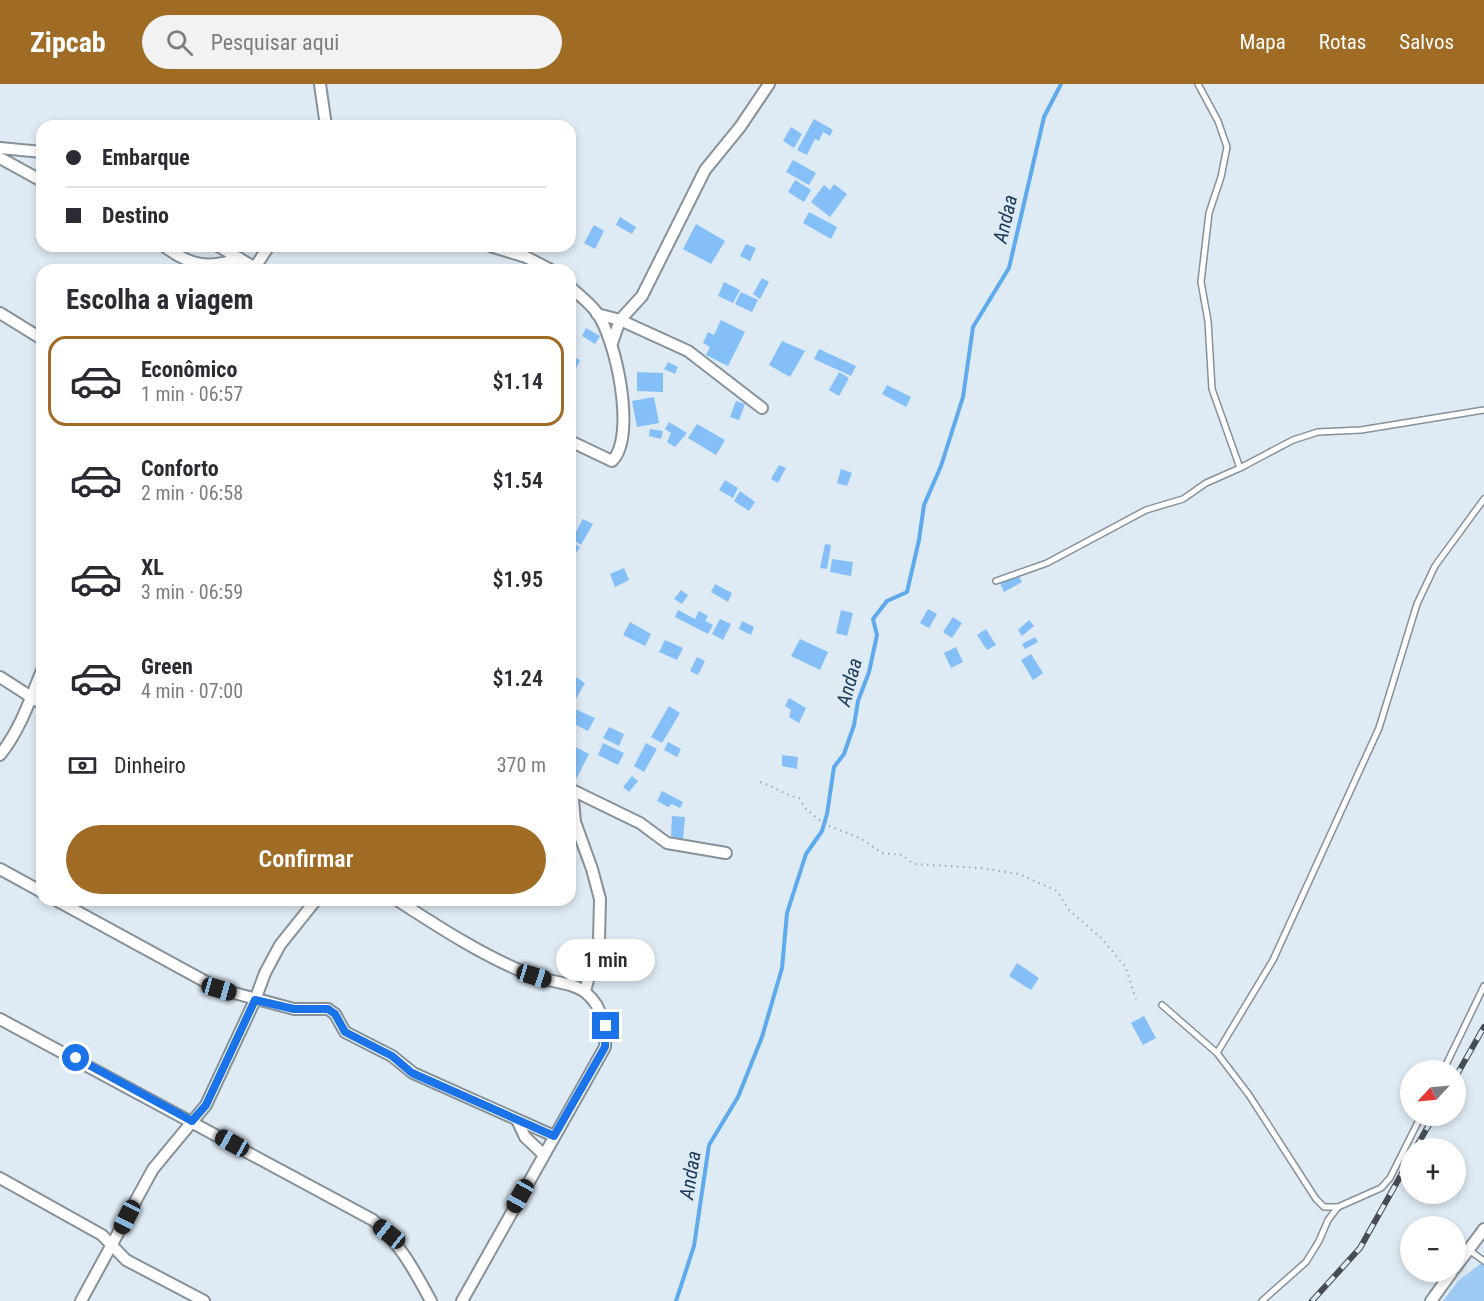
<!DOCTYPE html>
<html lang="pt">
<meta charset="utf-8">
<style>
:root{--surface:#fff;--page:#f2f2f3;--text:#2b2b33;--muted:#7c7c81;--line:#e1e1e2;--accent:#a06b24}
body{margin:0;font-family:"Roboto Condensed",sans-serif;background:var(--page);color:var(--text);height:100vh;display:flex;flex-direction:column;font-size:22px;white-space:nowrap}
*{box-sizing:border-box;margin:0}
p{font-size:20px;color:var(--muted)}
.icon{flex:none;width:33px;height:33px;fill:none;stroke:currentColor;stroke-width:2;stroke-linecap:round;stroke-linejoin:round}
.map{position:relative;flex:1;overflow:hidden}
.details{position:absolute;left:36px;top:180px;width:540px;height:642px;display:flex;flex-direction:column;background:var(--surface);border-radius:18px;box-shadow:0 3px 9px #0003}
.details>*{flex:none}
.guide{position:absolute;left:36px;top:36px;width:540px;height:132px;border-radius:18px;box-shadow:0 3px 9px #0003;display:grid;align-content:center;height:132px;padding:0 30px;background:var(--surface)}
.needle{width:39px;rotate:244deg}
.buttons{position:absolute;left:1400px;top:976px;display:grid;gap:12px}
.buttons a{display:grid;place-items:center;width:66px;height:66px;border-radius:50%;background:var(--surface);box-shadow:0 3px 9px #0003;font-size:30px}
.end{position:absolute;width:27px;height:27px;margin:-14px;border:8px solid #1a73e8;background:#fff;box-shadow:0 0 0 3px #fff}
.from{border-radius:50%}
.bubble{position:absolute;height:42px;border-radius:21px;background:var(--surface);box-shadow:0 3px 9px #0003;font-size:20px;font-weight:600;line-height:42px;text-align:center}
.car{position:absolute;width:18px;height:36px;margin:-18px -9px;border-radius:8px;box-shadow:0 0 4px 2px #0007;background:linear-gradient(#222 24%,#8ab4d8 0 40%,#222 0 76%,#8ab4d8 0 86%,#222 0)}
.guide b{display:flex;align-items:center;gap:21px;height:57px;font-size:22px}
.guide b+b{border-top:2px solid var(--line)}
.guide i{width:15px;height:15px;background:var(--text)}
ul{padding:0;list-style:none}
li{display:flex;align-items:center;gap:18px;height:90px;margin:0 12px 9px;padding:0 18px;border:3px solid transparent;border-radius:18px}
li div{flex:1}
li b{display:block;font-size:22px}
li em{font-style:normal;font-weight:600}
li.selected{border-color:var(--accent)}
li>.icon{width:54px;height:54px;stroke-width:1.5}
h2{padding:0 30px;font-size:27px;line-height:72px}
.pay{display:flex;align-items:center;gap:15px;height:66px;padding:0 30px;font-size:22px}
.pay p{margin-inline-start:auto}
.action{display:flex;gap:12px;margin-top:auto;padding:12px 30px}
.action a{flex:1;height:69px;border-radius:36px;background:var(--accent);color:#fff;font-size:24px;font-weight:600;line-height:69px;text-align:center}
header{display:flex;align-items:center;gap:36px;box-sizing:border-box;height:84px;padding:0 30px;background:var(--accent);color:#fff}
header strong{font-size:28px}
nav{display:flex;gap:33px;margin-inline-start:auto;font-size:21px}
.search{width:420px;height:54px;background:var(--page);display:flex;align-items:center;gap:15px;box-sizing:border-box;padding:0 21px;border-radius:33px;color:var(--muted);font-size:22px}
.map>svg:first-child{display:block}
.green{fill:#9ecaf3}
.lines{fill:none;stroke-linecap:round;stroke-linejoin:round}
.stream{stroke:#5daaed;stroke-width:4}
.building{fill:#84c0f7}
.service-casing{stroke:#86919a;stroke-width:8}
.minor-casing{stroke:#86919a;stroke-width:14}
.path{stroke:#9da7af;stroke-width:2;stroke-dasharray:1.5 4.5;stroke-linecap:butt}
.service{stroke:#fff;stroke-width:5}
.minor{stroke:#fff;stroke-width:10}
.rail-casing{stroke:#464c51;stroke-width:6}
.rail{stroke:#deeaf4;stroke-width:4;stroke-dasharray:11;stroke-linecap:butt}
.route{stroke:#1a73e8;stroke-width:8}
.labels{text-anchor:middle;stroke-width:4.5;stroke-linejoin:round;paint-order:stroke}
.water-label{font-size:20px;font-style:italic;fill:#1a3a56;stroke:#deeaf4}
</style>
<header>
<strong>Zipcab</strong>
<div class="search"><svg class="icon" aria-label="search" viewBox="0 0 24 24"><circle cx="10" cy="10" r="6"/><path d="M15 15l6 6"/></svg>Pesquisar aqui</div>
<nav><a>Mapa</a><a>Rotas</a><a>Salvos</a></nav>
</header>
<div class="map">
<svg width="1484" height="1217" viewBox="0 0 1484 1217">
<rect width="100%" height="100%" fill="#deeaf4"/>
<polygon class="green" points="1484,1177 1484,1217 1443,1217 1458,1197"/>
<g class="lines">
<polyline class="stream" points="676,1217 694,1162 709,1061 738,1013 762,953 782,884 787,829 806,770 822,747 827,730 834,683 844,670 854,641 858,617 869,588 877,551 873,535 887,517 907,508 919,456 924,421 941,382 963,313 973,243 1009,184 1044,33 1061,0"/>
</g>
<g class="building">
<polygon points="814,35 833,46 830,52 823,48 819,57 815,55 807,71 797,66"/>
<polygon points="791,43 802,50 794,64 783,57"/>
<polygon points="793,76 816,89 809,101 786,88"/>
<polygon points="795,96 811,106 804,118 788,108"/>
<polygon points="834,100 847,110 830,133 811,118 824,101 830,106"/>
<polygon points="809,128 837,143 831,155 803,139"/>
<polygon points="620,133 636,143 632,150 616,141"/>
<polygon points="696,140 725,157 711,180 683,165"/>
<polygon points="594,141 604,147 595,165 584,159"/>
<polygon points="746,160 756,164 750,177 740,172"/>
<polygon points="762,194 769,198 760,215 753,210"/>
<polygon points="724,198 740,206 733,219 718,212"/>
<polygon points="741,208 758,216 752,228 735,220"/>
<polygon points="721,236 745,248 728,282 706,271 710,263 703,259 708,248 714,251"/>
<polygon points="586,244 600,252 595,260 582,252"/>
<polygon points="782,257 805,267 790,293 769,281"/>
<polygon points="819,265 856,282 851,292 814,275"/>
<polygon points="570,271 580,276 570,297"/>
<polygon points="668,278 678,283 675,290 664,285"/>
<polygon points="637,288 663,289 663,308 637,307"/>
<polygon points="839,288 849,294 839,312 829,306"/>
<polygon points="887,301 911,313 906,323 882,310"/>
<polygon points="654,313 659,339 637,343 632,317"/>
<polygon points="736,317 745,320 739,336 730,333"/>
<polygon points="669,338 687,349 675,363 667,358 671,349 665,345"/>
<polygon points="697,340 725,356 716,371 688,354"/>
<polygon points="650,345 663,347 661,355 649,352"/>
<polygon points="779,381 786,384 778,399 771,395"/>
<polygon points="841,385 852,389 847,402 837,399"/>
<polygon points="725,396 738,404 733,414 719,406"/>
<polygon points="740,407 755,418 749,427 734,417"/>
<polygon points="583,435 593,440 581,461 572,455"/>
<polygon points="570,457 580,463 570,479"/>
<polygon points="825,460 831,461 827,485 820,484"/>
<polygon points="832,475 853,478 851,492 830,488"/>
<polygon points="624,484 629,496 615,503 610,490"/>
<polygon points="1018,490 1022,498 1004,508 1000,499"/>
<polygon points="715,500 732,509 728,518 711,508"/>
<polygon points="681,506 688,511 682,520 674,515"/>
<polygon points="928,525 937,530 929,544 920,539"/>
<polygon points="678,526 695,535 699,527 708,532 705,537 713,541 708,550 675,533"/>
<polygon points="841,526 853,529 847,552 836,549"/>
<polygon points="953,533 962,539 952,554 943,548"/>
<polygon points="720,535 731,540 723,556 712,550"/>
<polygon points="1029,536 1034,542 1022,552 1018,546"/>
<polygon points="742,537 754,543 751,551 739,545"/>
<polygon points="630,538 651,550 645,562 623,551"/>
<polygon points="986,545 996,561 987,566 977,551"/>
<polygon points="1035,553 1038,558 1025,565 1022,560"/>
<polygon points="800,555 828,568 820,586 791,572"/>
<polygon points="665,556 683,564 677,576 659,568"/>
<polygon points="956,563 963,578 951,584 944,569"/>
<polygon points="1031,570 1043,589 1033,596 1021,576"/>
<polygon points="697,573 705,577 698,591 690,587"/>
<polygon points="570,589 585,599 573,620 570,618"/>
<polygon points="789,614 806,624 799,639 789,633 791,626 785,622"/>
<polygon points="669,622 680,629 662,659 651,653"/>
<polygon points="575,625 595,634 588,647 570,638"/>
<polygon points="609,643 624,650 619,662 603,654"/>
<polygon points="668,658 681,665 677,673 664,666"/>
<polygon points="603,659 624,669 618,681 598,671"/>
<polygon points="646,659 657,665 644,688 634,682"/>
<polygon points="570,660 589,670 573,701 570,699"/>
<polygon points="782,671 798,673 797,685 782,682"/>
<polygon points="632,692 638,697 629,708 623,703"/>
<polygon points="662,707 683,718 680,724 672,720 668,723 657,717"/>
<polygon points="672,732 685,733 683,756 671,752"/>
<polygon points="1017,879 1039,894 1031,906 1009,892"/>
<polygon points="1144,932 1156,954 1143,961 1131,939"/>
</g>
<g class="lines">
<defs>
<g id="service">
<polyline points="1198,0 1218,37 1227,63 1221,93 1209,129 1201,198 1208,237 1212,305 1240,384"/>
<polyline points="996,497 1047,479 1146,426 1183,415 1206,399 1240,384 1293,356 1318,348 1361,346 1484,326"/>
<polyline points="1162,921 1217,969 1249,1011 1316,1115 1324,1123 1338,1123"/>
<polyline points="1217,969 1273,876 1379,644 1417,520 1435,482 1484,415"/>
<polyline points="1443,987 1484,902"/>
<polyline points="1469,1166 1484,1177"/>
<polyline points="1262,1217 1306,1178 1319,1157 1328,1136 1338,1123 1381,1104 1390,1094 1421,1032"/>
</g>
<g id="minor">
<polyline points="320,0 326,42"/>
<polyline points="0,64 42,68"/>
<polyline points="0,74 42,97"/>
<path d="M 164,162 C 188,181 210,186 239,174"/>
<polyline points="218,162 259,186"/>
<polyline points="490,162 526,173 551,186"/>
<polyline points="253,186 269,162"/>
<path d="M 570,203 C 579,211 590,219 597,229 C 616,255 637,353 612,377 L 570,357"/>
<polyline points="0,229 42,255"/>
<polyline points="597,230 620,236 688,267 762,324"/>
<polyline points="612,259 620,236 642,212 705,86 740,43 769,0"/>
<polyline points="0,593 42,620"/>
<path d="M 0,671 C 20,646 30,616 42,586"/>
<polyline points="570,705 640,739 667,759 726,769"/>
<polyline points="572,706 575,738 592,785 600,815 599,856 585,907"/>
<polyline points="0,785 42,808"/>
<polyline points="56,816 219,905 294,925 328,925 335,930 345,948 392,972 413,989 554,1052"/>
<path d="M 397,816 C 440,844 485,873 533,892 C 549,898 573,898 586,909 C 602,922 606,943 605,963 L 462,1217"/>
<path d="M 0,935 L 373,1136 C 400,1159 414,1186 431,1217"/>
<polyline points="518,1038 525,1053 543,1070"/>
<polyline points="0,1094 102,1151 126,1176 204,1217"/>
<polyline points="1455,1184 1484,1145"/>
<polyline points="81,1217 153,1085 206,1021 255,916 265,889 280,861 316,816"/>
<polyline points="1431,1217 1452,1188"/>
</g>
</defs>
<use href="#service" class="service-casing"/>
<use href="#minor" class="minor-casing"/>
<path class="path" d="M 760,698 C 775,703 785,711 799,714 L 806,725 L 824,740 L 860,754 L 882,769 L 902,771 L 914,780 L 981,784 L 1019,790 L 1057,807 L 1069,826 L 1101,854 L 1125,882 L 1136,915"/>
<use href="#service" class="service"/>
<use href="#minor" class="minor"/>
<defs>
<g id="rail">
<polyline points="1455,994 1484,943"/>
<polyline points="1415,1065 1434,1032"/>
<polyline points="1312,1217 1360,1164 1410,1075"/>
</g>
</defs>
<use href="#rail" class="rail-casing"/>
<use href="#rail" class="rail"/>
</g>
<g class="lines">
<polyline class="route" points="76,974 192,1037 206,1021 255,916 294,925 328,925 335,930 345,948 392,972 412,989 554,1052 605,963 606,942"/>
</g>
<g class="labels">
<g class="water-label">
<text transform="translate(1005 135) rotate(-77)" y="7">Andaa</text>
<text transform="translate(849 598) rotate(-75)" y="7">Andaa</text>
<text transform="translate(690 1091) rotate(-81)" y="7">Andaa</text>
</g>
</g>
</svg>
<div class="buttons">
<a><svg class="needle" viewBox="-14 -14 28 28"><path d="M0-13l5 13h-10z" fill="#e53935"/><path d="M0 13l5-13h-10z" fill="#7c7c81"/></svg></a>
<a>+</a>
<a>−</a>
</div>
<i class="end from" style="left:76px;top:974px"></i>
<i class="end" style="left:606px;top:942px"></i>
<div class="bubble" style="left:556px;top:855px;width:99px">1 min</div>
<i class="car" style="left:534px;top:892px;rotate:107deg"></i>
<i class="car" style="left:219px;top:905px;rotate:106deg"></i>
<i class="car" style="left:232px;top:1059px;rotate:299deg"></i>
<i class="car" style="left:520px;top:1112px;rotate:209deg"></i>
<i class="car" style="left:127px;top:1133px;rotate:207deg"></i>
<i class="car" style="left:389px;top:1150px;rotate:309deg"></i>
<div class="guide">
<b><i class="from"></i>Embarque</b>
<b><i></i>Destino</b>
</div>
<section class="details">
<h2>Escolha a viagem</h2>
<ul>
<li class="selected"><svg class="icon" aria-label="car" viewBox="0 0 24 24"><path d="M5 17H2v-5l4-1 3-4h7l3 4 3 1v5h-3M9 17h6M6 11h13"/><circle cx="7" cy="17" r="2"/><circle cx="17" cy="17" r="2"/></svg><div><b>Econômico</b><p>1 min · 06:57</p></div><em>$1.14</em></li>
<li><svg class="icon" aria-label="car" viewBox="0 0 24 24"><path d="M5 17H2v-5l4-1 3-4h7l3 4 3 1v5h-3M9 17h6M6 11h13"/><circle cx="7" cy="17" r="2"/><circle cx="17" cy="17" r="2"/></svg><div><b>Conforto</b><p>2 min · 06:58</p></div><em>$1.54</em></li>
<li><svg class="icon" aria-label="car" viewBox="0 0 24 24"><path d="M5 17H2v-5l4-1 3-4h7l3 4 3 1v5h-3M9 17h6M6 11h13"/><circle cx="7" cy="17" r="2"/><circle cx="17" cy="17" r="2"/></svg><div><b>XL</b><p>3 min · 06:59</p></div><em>$1.95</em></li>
<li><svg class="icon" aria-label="car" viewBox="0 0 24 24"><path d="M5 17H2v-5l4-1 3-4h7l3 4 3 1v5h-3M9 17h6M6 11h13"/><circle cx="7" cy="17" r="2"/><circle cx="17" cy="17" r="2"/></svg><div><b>Green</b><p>4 min · 07:00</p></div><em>$1.24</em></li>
</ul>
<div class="pay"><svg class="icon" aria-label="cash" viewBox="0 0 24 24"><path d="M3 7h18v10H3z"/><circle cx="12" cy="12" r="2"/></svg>Dinheiro<p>370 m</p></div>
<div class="action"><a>Confirmar</a></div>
</section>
</div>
